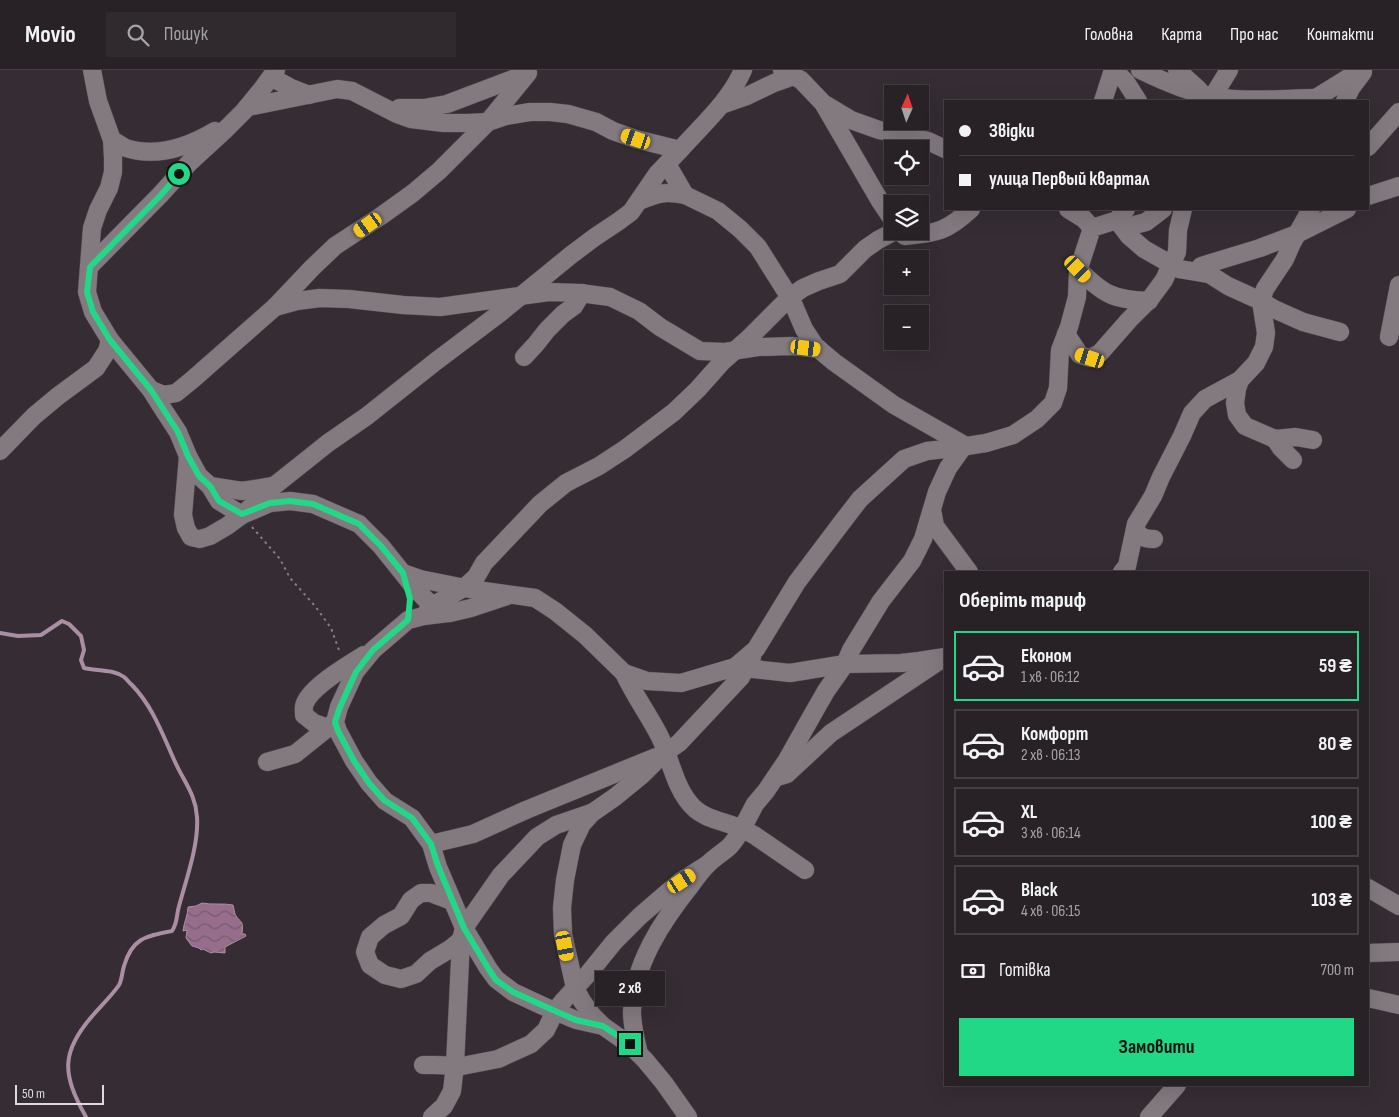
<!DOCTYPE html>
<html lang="uk">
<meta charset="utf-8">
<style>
:root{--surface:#282226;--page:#302a2e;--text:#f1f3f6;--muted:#a5a4a7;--line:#443f43;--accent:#21d887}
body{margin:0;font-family:"Sofia Sans Condensed",sans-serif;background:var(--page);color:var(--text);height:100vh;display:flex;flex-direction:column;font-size:19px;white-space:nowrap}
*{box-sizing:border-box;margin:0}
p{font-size:16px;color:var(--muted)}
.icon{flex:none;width:28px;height:28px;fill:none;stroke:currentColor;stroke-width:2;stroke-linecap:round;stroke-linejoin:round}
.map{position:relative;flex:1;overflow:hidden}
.details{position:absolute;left:944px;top:501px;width:425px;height:515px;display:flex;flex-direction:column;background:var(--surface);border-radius:0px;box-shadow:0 5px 20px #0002,0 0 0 1px var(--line)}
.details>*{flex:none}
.hud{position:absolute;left:944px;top:30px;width:425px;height:110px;border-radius:0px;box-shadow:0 5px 20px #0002,0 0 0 1px var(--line);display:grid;align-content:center;height:110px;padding:0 15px;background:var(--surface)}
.needle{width:32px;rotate:3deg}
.buttons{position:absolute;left:884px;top:15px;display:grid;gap:10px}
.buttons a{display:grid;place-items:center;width:45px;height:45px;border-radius:0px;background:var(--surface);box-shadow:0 5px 20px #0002,0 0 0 1px var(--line);font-size:25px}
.scale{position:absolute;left:15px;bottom:12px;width:89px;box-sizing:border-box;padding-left:5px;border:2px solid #ded9dd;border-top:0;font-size:14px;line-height:18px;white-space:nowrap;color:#ded9dd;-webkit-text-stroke:4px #352d33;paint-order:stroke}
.end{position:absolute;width:22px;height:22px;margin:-11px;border:6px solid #21d887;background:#111;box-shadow:0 0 0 2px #111}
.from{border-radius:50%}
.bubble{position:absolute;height:35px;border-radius:0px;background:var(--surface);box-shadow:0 5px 20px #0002,0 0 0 1px var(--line);font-size:16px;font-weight:700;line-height:35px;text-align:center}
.car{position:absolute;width:15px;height:30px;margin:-15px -8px;border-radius:6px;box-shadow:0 0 4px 1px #0007;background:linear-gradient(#f5c518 24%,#345 0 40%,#f5c518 0 76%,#345 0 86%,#f5c518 0)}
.hud b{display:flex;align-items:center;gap:18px;height:48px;font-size:19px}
.hud b+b{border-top:1px solid var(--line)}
.hud i{width:12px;height:12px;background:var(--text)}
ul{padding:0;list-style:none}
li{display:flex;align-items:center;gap:15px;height:70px;margin:0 10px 8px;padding:0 5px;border:2px solid var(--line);border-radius:0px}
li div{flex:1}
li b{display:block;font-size:19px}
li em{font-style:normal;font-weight:700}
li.current{border-color:var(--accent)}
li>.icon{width:45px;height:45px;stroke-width:1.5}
h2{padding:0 15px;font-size:22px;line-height:60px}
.pay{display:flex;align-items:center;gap:12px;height:55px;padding:0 15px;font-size:19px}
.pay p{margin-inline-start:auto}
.button{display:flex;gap:10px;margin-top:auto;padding:10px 15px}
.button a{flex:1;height:58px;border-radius:0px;background:var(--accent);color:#111;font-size:20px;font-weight:700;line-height:58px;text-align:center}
header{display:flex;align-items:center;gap:30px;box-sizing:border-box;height:70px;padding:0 25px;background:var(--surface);border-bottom:1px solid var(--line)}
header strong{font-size:24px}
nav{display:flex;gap:28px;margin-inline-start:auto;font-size:18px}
.search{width:350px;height:45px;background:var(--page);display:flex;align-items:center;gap:12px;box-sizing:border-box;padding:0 18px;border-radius:0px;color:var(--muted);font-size:19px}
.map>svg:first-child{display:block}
.water{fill:url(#water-waves);stroke:#ac8ea4}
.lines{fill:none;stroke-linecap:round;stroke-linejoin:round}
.stream{stroke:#ac8ea4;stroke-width:4}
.minor-casing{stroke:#524c51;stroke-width:19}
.path{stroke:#867f84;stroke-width:2;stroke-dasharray:2.5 4;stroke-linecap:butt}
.minor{stroke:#837a80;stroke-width:18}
.route{stroke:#21d887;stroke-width:6}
</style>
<header>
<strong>Movio</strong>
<div class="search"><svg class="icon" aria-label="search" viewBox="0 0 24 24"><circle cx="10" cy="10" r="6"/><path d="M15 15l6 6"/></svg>Пошук</div>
<nav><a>Головна</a><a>Карта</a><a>Про нас</a><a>Контакти</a></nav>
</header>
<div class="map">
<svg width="1399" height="1047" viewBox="0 0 1399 1047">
<defs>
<pattern id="water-waves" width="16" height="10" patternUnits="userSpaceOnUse" patternTransform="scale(1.25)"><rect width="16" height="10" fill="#966e8b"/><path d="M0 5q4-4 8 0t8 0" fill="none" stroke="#755c6e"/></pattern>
</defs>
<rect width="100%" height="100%" fill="#352d33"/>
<path class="water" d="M 202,833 C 212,835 223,833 233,835 C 234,838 234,841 235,844 C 240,854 244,848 242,864 L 245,864 L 246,866 L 225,877 L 225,883 L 214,882 L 211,883 L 203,879 L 201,880 L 199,878 L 192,876 L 186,868 L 187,860 L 183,861 C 184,852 188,845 188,837 L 196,836 Z"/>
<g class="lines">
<path class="stream" d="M 0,563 L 18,566 L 41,565 L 62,551 L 69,554 L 81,566 L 84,580 L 81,590 L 84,598 C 97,601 113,599 124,607 C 127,609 129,613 132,615 C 154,638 163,666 176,694 C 185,713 196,726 197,747 C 199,774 186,810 179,836 C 176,846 178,852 172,861 C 146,866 132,868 124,896 C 122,902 122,910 119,915 C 113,924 102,935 94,944 C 60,982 62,1004 86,1047"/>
<defs>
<g id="minor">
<polyline points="92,0 98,31 112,70 113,88 113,102 109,118 98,140 92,158 87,222 93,242 110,270 151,320 161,336 178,362 188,386 199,406 210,416 219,431 242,445 270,433 290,431 313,434 359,454 381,476 413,516 433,537 439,540 450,543 471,538 507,526"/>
<polyline points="782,0 801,10 823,33 880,131 892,149"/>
<polyline points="1114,0 1126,12 1138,31"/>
<path d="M 1140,0 C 1167,13 1195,25 1224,28 C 1254,32 1286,28 1316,28"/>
<polyline points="1177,0 1199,20"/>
<polyline points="271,7 291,18 309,25"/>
<polyline points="1103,31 1113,0"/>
<polyline points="1210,31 1229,0"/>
<polyline points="1311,31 1361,0"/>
<polyline points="1345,31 1351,18 1363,2"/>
<polyline points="721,35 747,26 774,13 794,6"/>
<polyline points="826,35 851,50 879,60 928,71 945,79"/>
<path d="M 248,37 L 337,19 L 352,21 L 397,44 L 411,49 L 444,53 L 467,53 L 488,52 L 506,46 L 530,42 L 550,42 L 568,44 L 596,52 L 613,61 L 636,69 L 680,80 C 703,54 729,32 743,0"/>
<polyline points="399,38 424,38 447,34 526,4"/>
<path d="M 112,70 C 117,72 121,76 126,78 C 157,88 188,77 215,61"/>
<polyline points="1368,77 1399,42"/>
<polyline points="667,94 685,125 718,141 740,159 758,177 792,231 804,259 815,276 834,292 894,335 966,376"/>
<polyline points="1368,126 1399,116"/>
<path d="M 639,131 C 658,123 665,121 685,125"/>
<polyline points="1068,139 1084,149 1092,158"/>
<polyline points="1117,150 1129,166 1144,179 1179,199 1209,204 1228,216 1261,231 1274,239 1303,252 1340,262"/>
<polyline points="1123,158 1146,152 1163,139"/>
<path d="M 899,161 L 905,166 C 938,163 947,161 971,139"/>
<polyline points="1201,196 1260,178 1297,164 1347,139"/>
<polyline points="89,197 160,125 189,93 226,59 244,41 262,19 276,0"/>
<path d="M 1078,199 C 1103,224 1113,230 1149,231"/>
<polyline points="275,237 297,231 320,228 349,229 403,235 440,237 549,222 580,223 610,227 639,241 660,257 700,281 725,282 758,277 792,276 819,279"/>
<polyline points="1066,264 1080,285 1090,288 1100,283 1129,250 1150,229 1164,210 1177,182 1178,160 1183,139"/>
<polyline points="1389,267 1399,215"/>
<polyline points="524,287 536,274 547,260 563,244 574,236 582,223"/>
<polyline points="1240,310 1237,319 1235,333 1237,345 1245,356 1275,369 1296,367 1313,370"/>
<polyline points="151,320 164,325 176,323 192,310 275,237 312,198 335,176 381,146 413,123 439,101 488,52 528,3"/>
<polyline points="1275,369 1281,378 1293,390"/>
<polyline points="0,381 34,346 58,326 96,298 107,281 110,270"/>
<polyline points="188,386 183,445 186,458 191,467 200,469 210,466 227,456 242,445 274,416 328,373 367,346 435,292 500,243 571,185 595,167 619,151 631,142 657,104 680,80"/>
<polyline points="210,416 242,421 273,416"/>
<polyline points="932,440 935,456 969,502"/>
<path d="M 1135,459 C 1140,467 1144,469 1154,469"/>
<polyline points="1122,502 1127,496 1136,454 1153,426 1161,407 1182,366 1192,343 1205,329 1240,310 1256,293 1264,277 1266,263 1261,231 1265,219 1285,189 1292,173 1311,139"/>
<polyline points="403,503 420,509 470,519 535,528 555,541 585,565 624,603 647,611 681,613 735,597 756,579 797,512 843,451 860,429 904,389 927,381 954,378 986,373 1013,365 1037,349 1053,333 1058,318 1060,280 1069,257 1077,227 1078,201 1092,158 1117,150 1126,139"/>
<polyline points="426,543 437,533 464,518 476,507 484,493 540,434 566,413 599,396 625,379 674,342 698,319 722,292 749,268 790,227 803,218 819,211 840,204 865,179 878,170 895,161"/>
<polyline points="448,543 424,546 408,550 373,580 355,602 339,637 335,652 338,661 354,691 369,713 385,731 412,748 431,774 438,797 464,858 488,898 496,909 513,922 543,936 576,950 603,956 630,975 645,990 664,1013 688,1047"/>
<polyline points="735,597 790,603 845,594 901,593 919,591 945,587"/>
<path d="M 624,603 C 634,625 649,645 660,667 C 671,690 675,719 693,737 C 707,751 726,751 742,759 L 755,734 L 766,721 L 787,690 L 814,642 L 826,621 L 845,594 L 851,580 L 881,531 L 912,491 L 923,469 L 937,422 L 948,398 L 963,377"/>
<path d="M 328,658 L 314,653 L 304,645 C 304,641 303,637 305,633 C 312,616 348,595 364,585"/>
<polyline points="267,692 295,684 335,652"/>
<polyline points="781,706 787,704 831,663 939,591"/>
<polyline points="431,774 473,764 526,740 656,687"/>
<polyline points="1368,818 1399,836"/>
<polyline points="452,831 431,823 421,823 411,830 401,846 384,855 370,867 365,882 370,895 385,905 401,909 416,904 430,891 450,879 461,870"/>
<polyline points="1368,883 1399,882"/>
<polyline points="1368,928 1399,935"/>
<polyline points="603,956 592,945 582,931 575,918 563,864 562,838 565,810 572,775 582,754 592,743 615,727 642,705 662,685 679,673 741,607 752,587"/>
<path d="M 639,984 C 636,970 632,957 632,942 C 633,895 662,851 691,815 C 696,808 702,800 708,794 C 714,788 722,783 729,777 C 734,772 738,765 742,759 L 754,765 L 805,800"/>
<polyline points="423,995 435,995 462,996 498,989 531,974 546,960 555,941 564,930 588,904 614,872 640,846 662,827 681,811 708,794"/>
<polyline points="432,1047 444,1036 452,1021 455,995 461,870 464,858 501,805 537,767 556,755 591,743"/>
<polyline points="1149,1047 1177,1015"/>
</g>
</defs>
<use href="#minor" class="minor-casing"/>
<polyline class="path" points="252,457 280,489 290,508 315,536 331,558 340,583"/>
<use href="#minor" class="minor"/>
</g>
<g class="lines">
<polyline class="route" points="179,104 160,126 90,197 87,222 93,242 110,270 151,320 178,362 188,386 199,406 210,416 219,431 242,444 270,433 290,431 313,434 359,454 381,476 403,503 410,529 408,550 373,580 356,602 340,637 335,652 338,661 354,691 369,713 384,730 412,748 431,774 438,796 464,858 488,898 496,910 513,922 555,941 576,950 603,956 630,974"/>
</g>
</svg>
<div class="buttons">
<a><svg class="needle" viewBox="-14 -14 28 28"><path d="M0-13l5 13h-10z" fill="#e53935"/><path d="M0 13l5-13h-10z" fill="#a5a4a7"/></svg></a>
<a><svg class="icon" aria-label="locate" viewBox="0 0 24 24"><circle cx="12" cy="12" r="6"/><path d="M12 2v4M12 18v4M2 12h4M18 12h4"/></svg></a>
<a><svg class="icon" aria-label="layers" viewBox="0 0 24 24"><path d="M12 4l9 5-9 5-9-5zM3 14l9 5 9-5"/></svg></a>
<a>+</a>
<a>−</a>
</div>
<div class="scale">50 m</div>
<i class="end from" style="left:179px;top:104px"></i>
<i class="end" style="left:630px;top:974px"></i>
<div class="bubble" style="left:595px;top:901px;width:70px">2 хв</div>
<i class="car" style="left:636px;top:69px;rotate:289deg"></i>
<i class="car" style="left:368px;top:155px;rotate:235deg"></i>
<i class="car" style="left:1078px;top:199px;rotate:136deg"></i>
<i class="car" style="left:806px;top:278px;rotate:97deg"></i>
<i class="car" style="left:1090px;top:288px;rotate:288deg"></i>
<i class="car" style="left:682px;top:811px;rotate:57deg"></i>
<i class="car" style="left:565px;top:876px;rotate:169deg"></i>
<div class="hud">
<b><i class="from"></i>Звідки</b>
<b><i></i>улица Первый квартал</b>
</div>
<section class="details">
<h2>Оберіть тариф</h2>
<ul>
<li class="current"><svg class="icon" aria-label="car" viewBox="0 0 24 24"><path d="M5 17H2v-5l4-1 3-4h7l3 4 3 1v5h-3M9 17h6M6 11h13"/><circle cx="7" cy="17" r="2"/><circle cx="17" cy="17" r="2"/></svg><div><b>Економ</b><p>1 хв · 06:12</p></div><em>59 ₴</em></li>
<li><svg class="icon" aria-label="car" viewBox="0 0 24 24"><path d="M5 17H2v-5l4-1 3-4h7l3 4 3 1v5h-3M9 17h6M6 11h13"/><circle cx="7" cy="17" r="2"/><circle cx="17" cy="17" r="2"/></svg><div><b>Комфорт</b><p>2 хв · 06:13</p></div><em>80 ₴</em></li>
<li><svg class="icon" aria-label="car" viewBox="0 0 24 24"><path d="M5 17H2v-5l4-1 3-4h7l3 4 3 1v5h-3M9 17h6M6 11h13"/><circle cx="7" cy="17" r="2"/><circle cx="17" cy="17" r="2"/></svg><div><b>XL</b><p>3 хв · 06:14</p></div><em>100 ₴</em></li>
<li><svg class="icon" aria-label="car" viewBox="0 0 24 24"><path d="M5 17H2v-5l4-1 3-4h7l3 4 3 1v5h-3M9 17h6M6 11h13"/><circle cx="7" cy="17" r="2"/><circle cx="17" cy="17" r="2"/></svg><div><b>Black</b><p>4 хв · 06:15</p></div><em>103 ₴</em></li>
</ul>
<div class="pay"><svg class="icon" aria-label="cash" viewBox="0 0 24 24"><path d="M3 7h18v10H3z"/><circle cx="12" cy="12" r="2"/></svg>Готівка<p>700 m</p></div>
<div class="button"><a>Замовити</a></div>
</section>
</div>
